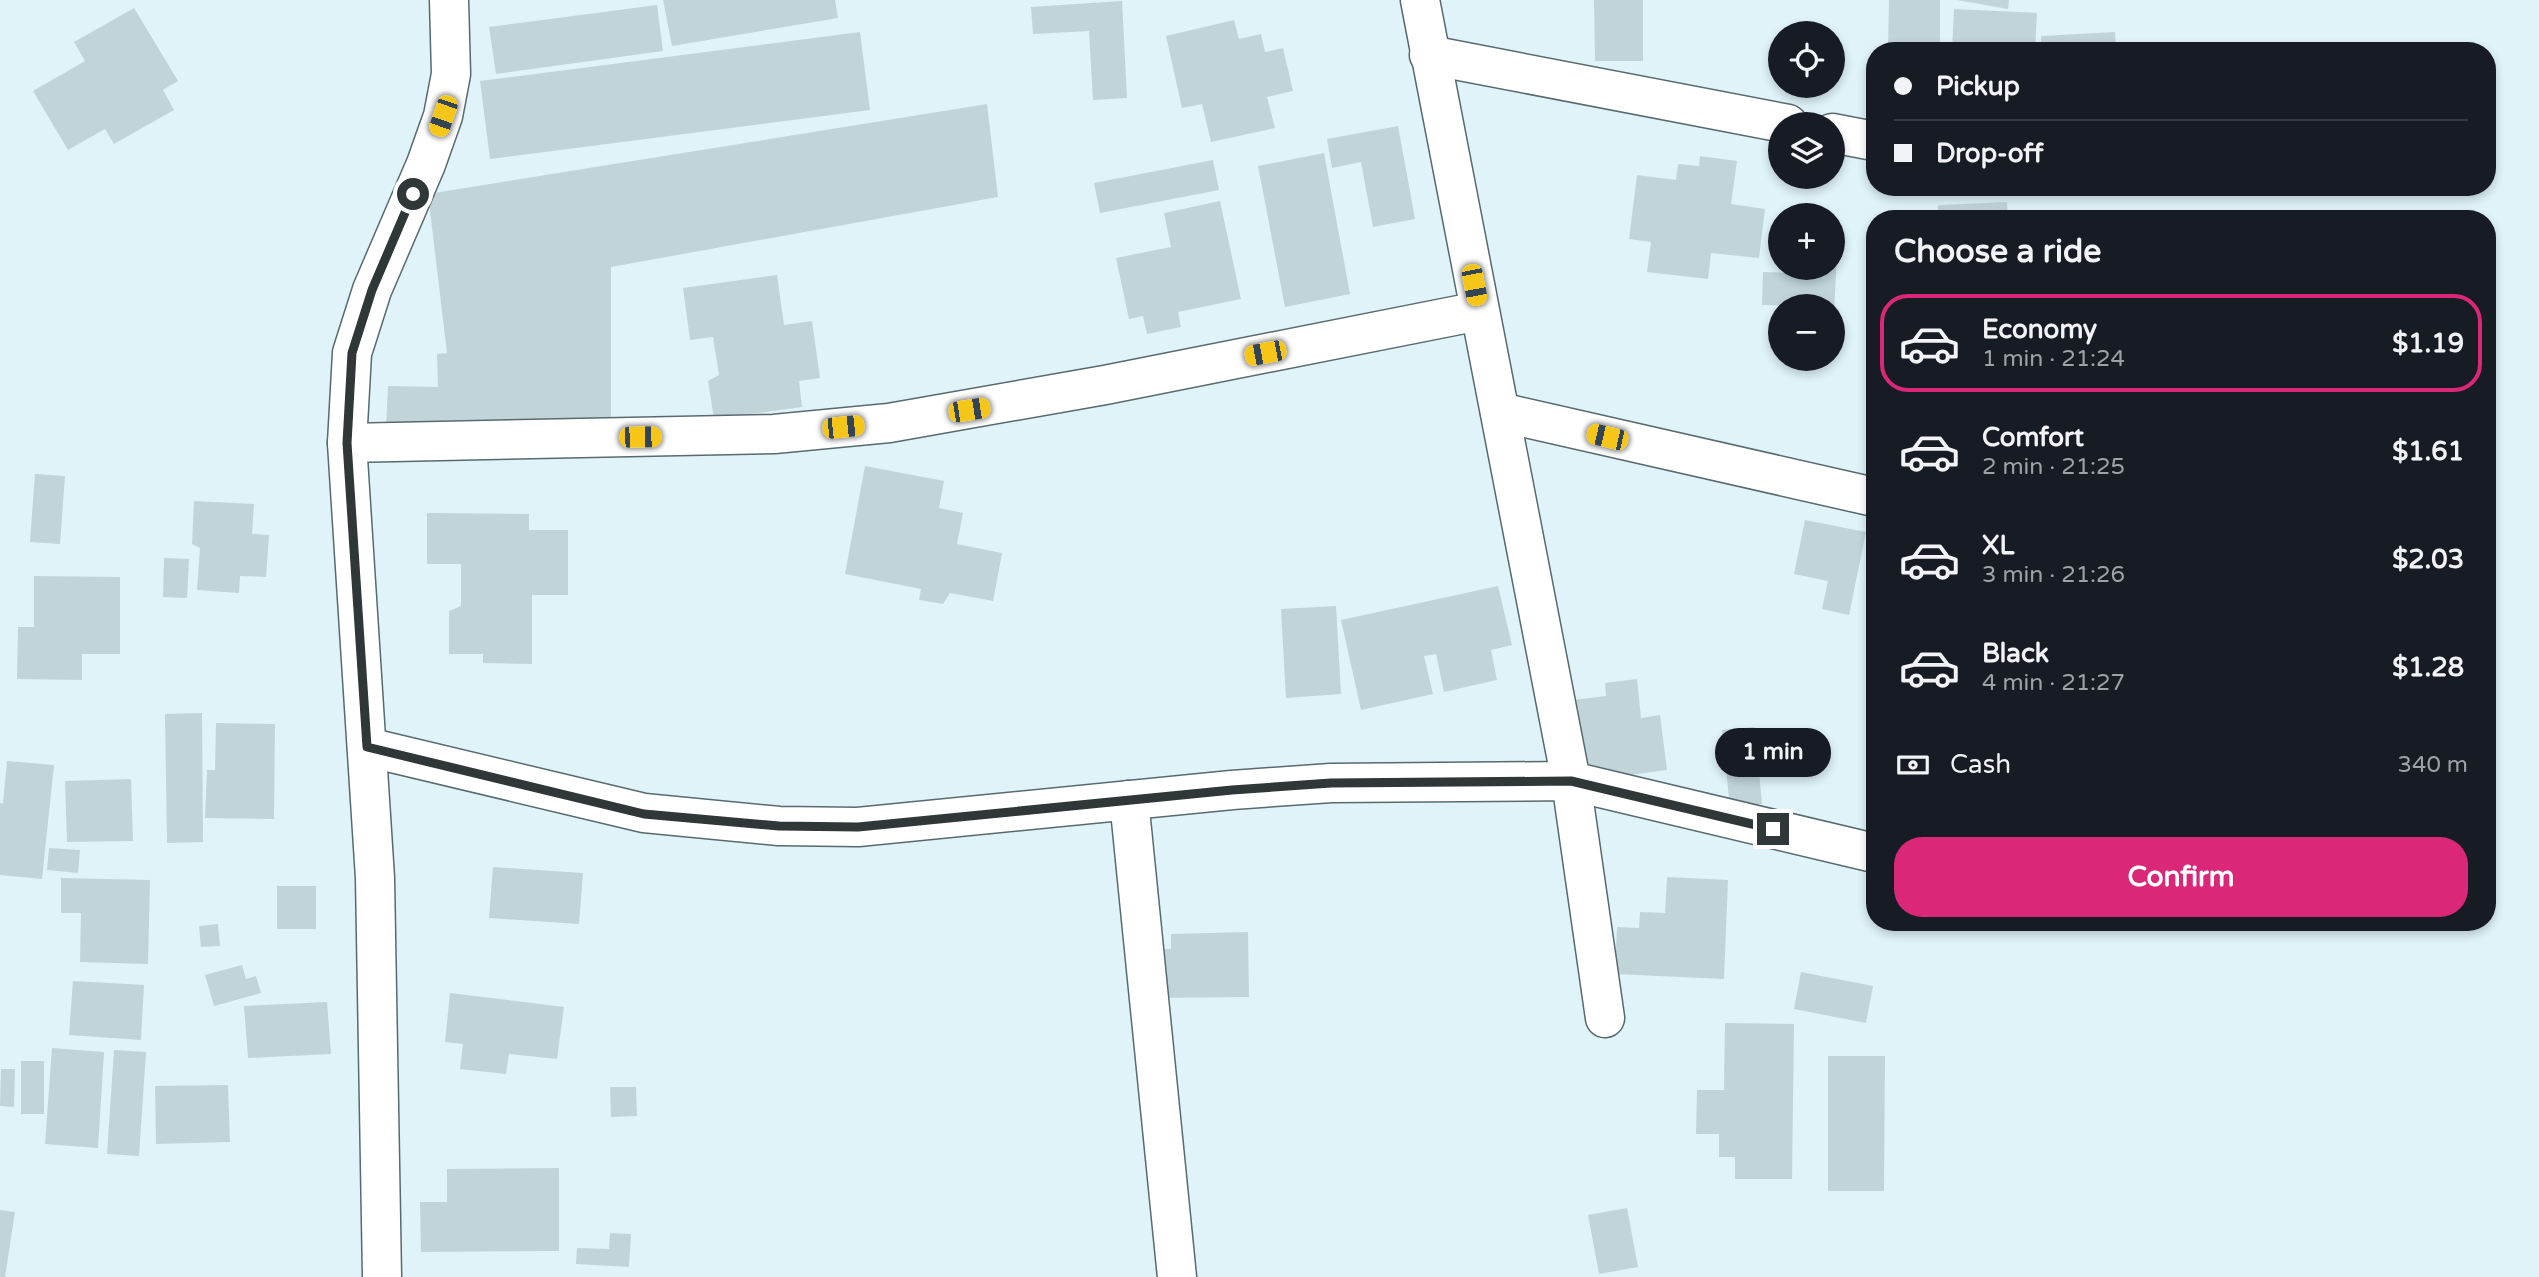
<!DOCTYPE html>
<meta charset="utf-8">
<style>
:root{--surface:#171b24;--page:#20242c;--text:#f1f3f6;--muted:#9ea1a6;--line:#363941;--accent:#db2777}
body{margin:0;font-family:"Varela Round",sans-serif;background:var(--page);color:var(--text);height:100vh;display:flex;flex-direction:column;font-size:26px;white-space:nowrap}
*{box-sizing:border-box;margin:0}
p{font-size:23px;color:var(--muted)}
.icon{flex:none;width:38px;height:38px;fill:none;stroke:currentColor;stroke-width:2;stroke-linecap:round;stroke-linejoin:round}
.map{position:relative;flex:1;overflow:hidden}
.panel{position:absolute;left:1866px;top:210px;width:630px;height:721px;display:flex;flex-direction:column;background:var(--surface);border-radius:28px;box-shadow:0 4px 10px #0003}
.panel>*{flex:none}
.guide{position:absolute;left:1866px;top:42px;width:630px;height:154px;border-radius:28px;box-shadow:0 4px 10px #0003;display:grid;align-content:center;height:154px;padding:0 28px;background:var(--surface)}
.controls{position:absolute;left:1768px;top:21px;display:grid;gap:14px}
.controls a{display:grid;place-items:center;width:77px;height:77px;border-radius:50%;background:var(--surface);box-shadow:0 4px 10px #0003;font-size:35px}
.end{position:absolute;width:32px;height:32px;margin:-16px;border:9px solid #2f3739;background:#fff;box-shadow:0 0 0 4px #fff}
.from{border-radius:50%}
.bubble{position:absolute;height:49px;border-radius:24px;background:var(--surface);box-shadow:0 4px 10px #0003;font-size:23px;font-weight:700;line-height:49px;text-align:center}
.car{position:absolute;width:21px;height:42px;margin:-21px -10px;border-radius:9px;box-shadow:0 0 5px 2px #0007;background:linear-gradient(#f5c518 24%,#345 0 40%,#f5c518 0 76%,#345 0 86%,#f5c518 0)}
.guide b{display:flex;align-items:center;gap:24px;height:66px;font-size:26px}
.guide b+b{border-top:2px solid var(--line)}
.guide i{width:18px;height:18px;background:var(--text)}
ul{padding:0;list-style:none}
li{display:flex;align-items:center;gap:21px;height:98px;margin:0 14px 10px;padding:0 14px;border:4px solid transparent;border-radius:28px}
li div{flex:1}
li b{display:block;font-size:26px}
li em{font-style:normal;font-weight:700}
li.active{border-color:var(--accent)}
li>.icon{width:63px;height:63px;stroke-width:1.5}
h2{padding:0 28px;font-size:32px;line-height:84px}
.pay{display:flex;align-items:center;gap:18px;height:77px;padding:0 28px;font-size:26px}
.pay p{margin-inline-start:auto}
.action{display:flex;gap:14px;margin-top:auto;padding:14px 28px}
.action a{flex:1;height:80px;border-radius:28px;background:var(--accent);color:#fff;font-size:28px;font-weight:700;line-height:80px;text-align:center}
.map>svg:first-child{display:block}
.building{fill:#c1d5d9}
.lines{fill:none;stroke-linecap:round;stroke-linejoin:round}
.minor-casing{stroke:#586a6e;stroke-width:41}
.minor{stroke:#fff;stroke-width:38}
.route{stroke:#2f3739;stroke-width:9}
</style>
<div class="map">
<svg width="2539" height="1277" viewBox="0 0 2539 1277">
<rect width="100%" height="100%" fill="#dff3f8"/>
<g class="building">
<polygon points="663,0 835,0 838,18 672,46"/>
<polygon points="1594,0 1643,0 1643,61 1595,61"/>
<polygon points="1889,0 1940,0 1940,51 1888,51"/>
<polygon points="1957,0 2009,0 2008,9"/>
<polygon points="1122,1 1127,98 1093,100 1089,31 1033,34 1031,7"/>
<polygon points="657,5 663,51 496,74 489,27"/>
<polygon points="134,8 178,81 163,90 174,110 114,144 105,129 68,150 33,91 85,61 74,42"/>
<polygon points="1954,9 2037,13 2035,51 1952,51"/>
<polygon points="1234,20 1239,39 1261,34 1265,52 1283,48 1293,91 1267,97 1275,128 1211,142 1202,104 1182,108 1166,36"/>
<polygon points="860,32 870,110 490,159 480,81"/>
<polygon points="2115,32 2116,51 2042,51 2041,36"/>
<polygon points="987,104 998,197 611,267 611,424 386,429 388,386 438,387 437,354 447,353 428,194"/>
<polygon points="1398,126 1415,219 1373,227 1361,162 1332,168 1327,139"/>
<polygon points="1324,153 1350,294 1285,307 1258,166"/>
<polygon points="1700,156 1737,161 1731,204 1765,209 1759,258 1711,253 1708,279 1647,272 1651,242 1629,239 1637,175 1676,180 1678,164 1699,166"/>
<polygon points="1213,160 1219,190 1100,213 1094,183"/>
<polygon points="1220,201 1241,299 1178,312 1181,327 1147,334 1143,316 1129,319 1116,258 1171,247 1164,213"/>
<polygon points="2007,202 2008,219 1938,219 1938,205"/>
<polygon points="1832,236 1838,236 1834,312 1832,306 1762,305 1763,272 1802,273 1802,268 1832,268"/>
<polygon points="777,275 784,325 812,321 820,378 799,381 802,407 714,419 708,381 719,375 713,337 690,340 683,288"/>
<polygon points="865,466 944,481 939,508 963,513 957,544 1002,553 993,601 950,593 943,604 919,600 921,589 845,574"/>
<polygon points="35,474 65,476 60,544 30,542"/>
<polygon points="194,501 254,504 252,534 269,535 266,577 240,576 239,593 197,590 200,548 192,544"/>
<polygon points="427,513 529,514 529,530 568,530 568,595 532,595 532,664 483,663 483,654 449,654 449,611 461,606 461,564 427,564"/>
<polygon points="1805,520 1866,532 1849,615 1822,609 1828,581 1794,574"/>
<polygon points="164,558 189,559 187,598 163,597"/>
<polygon points="34,576 120,577 120,654 82,654 82,680 17,679 18,627 34,627"/>
<polygon points="1498,586 1512,645 1491,650 1497,680 1444,692 1436,654 1424,656 1433,694 1361,710 1341,620"/>
<polygon points="1336,606 1341,694 1286,698 1281,609"/>
<polygon points="1637,679 1641,718 1660,715 1667,770 1583,781 1573,700 1606,696 1605,683"/>
<polygon points="202,713 203,842 167,843 165,714"/>
<polygon points="216,723 275,724 274,819 205,818 207,770 215,770"/>
<polygon points="1755,727 1762,804 1730,808 1722,730"/>
<polygon points="7,761 54,765 42,879 0,875 0,803 3,804"/>
<polygon points="131,779 133,841 67,842 65,781"/>
<polygon points="49,848 80,850 78,873 47,870"/>
<polygon points="493,867 583,873 579,924 489,918"/>
<polygon points="1667,877 1728,880 1724,979 1615,974 1617,927 1639,928 1640,912 1665,913"/>
<polygon points="61,878 150,880 148,964 80,962 81,913 61,913"/>
<rect x="277" y="886" width="39" height="43"/>
<polygon points="218,924 220,946 201,947 199,926"/>
<polygon points="1248,932 1249,997 1151,998 1151,949 1171,949 1171,934"/>
<polygon points="242,965 246,979 256,976 261,993 214,1006 205,975"/>
<polygon points="1801,972 1873,986 1866,1023 1794,1009"/>
<polygon points="73,981 144,985 141,1040 69,1035"/>
<polygon points="450,993 564,1007 557,1059 509,1054 506,1074 460,1069 463,1044 445,1042"/>
<polygon points="327,1002 331,1054 248,1058 244,1006"/>
<polygon points="1725,1023 1794,1024 1792,1179 1735,1179 1735,1157 1719,1157 1719,1134 1696,1134 1697,1090 1724,1090"/>
<polygon points="52,1048 104,1052 98,1148 45,1144"/>
<polygon points="114,1050 146,1052 139,1156 107,1154"/>
<polygon points="1828,1056 1885,1056 1884,1191 1828,1191"/>
<rect x="21" y="1061" width="23" height="53"/>
<polygon points="1,1069 15,1069 14,1107 0,1106"/>
<polygon points="228,1085 230,1142 156,1144 155,1086"/>
<polygon points="610,1087 636,1087 637,1116 611,1117"/>
<polygon points="559,1168 559,1251 421,1252 420,1202 447,1202 447,1169"/>
<polygon points="1627,1208 1638,1267 1599,1274 1588,1215"/>
<polygon points="0,1210 15,1212 5,1277 0,1277"/>
<polygon points="610,1233 631,1234 629,1267 576,1264 577,1248 609,1249"/>
</g>
<g class="lines">
<defs>
<g id="minor">
<polyline points="1420,0 1571,781 1605,1018"/>
<polyline points="1429,55 1788,124"/>
<polyline points="1832,133 1874,141"/>
<polyline points="1500,412 1874,497"/>
<polyline points="347,443 774,434 889,423 1105,385 1479,311"/>
<polyline points="367,747 644,813 779,826 858,827 1232,790 1331,783 1571,781 1874,853"/>
<polyline points="1129,800 1177,1277"/>
<polyline points="382,1277 375,878 347,443 352,353 372,290 426,164 443,116 451,74 449,0"/>
</g>
</defs>
<use href="#minor" class="minor-casing"/>
<use href="#minor" class="minor"/>
</g>
<g class="lines">
<polyline class="route" points="413,194 372,290 352,353 347,443 367,747 644,814 779,826 858,827 1232,790 1331,783 1571,781 1773,829"/>
</g>
</svg>
<div class="controls">
<a><svg class="icon" aria-label="locate" viewBox="0 0 24 24"><circle cx="12" cy="12" r="6"/><path d="M12 2v4M12 18v4M2 12h4M18 12h4"/></svg></a>
<a><svg class="icon" aria-label="layers" viewBox="0 0 24 24"><path d="M12 4l9 5-9 5-9-5zM3 14l9 5 9-5"/></svg></a>
<a>+</a>
<a>−</a>
</div>
<i class="end from" style="left:413px;top:194px"></i>
<i class="end" style="left:1773px;top:829px"></i>
<div class="bubble" style="left:1715px;top:728px;width:116px">1 min</div>
<i class="car" style="left:443px;top:116px;rotate:199deg"></i>
<i class="car" style="left:1474px;top:285px;rotate:169deg"></i>
<i class="car" style="left:1265px;top:353px;rotate:259deg"></i>
<i class="car" style="left:969px;top:410px;rotate:81deg"></i>
<i class="car" style="left:843px;top:427px;rotate:84deg"></i>
<i class="car" style="left:640px;top:437px;rotate:89deg"></i>
<i class="car" style="left:1607px;top:437px;rotate:283deg"></i>
<div class="guide">
<b><i class="from"></i>Pickup</b>
<b><i></i>Drop-off</b>
</div>
<section class="panel">
<h2>Choose a ride</h2>
<ul>
<li class="active"><svg class="icon" aria-label="car" viewBox="0 0 24 24"><path d="M5 17H2v-5l4-1 3-4h7l3 4 3 1v5h-3M9 17h6M6 11h13"/><circle cx="7" cy="17" r="2"/><circle cx="17" cy="17" r="2"/></svg><div><b>Economy</b><p>1 min · 21:24</p></div><em>$1.19</em></li>
<li><svg class="icon" aria-label="car" viewBox="0 0 24 24"><path d="M5 17H2v-5l4-1 3-4h7l3 4 3 1v5h-3M9 17h6M6 11h13"/><circle cx="7" cy="17" r="2"/><circle cx="17" cy="17" r="2"/></svg><div><b>Comfort</b><p>2 min · 21:25</p></div><em>$1.61</em></li>
<li><svg class="icon" aria-label="car" viewBox="0 0 24 24"><path d="M5 17H2v-5l4-1 3-4h7l3 4 3 1v5h-3M9 17h6M6 11h13"/><circle cx="7" cy="17" r="2"/><circle cx="17" cy="17" r="2"/></svg><div><b>XL</b><p>3 min · 21:26</p></div><em>$2.03</em></li>
<li><svg class="icon" aria-label="car" viewBox="0 0 24 24"><path d="M5 17H2v-5l4-1 3-4h7l3 4 3 1v5h-3M9 17h6M6 11h13"/><circle cx="7" cy="17" r="2"/><circle cx="17" cy="17" r="2"/></svg><div><b>Black</b><p>4 min · 21:27</p></div><em>$1.28</em></li>
</ul>
<div class="pay"><svg class="icon" aria-label="cash" viewBox="0 0 24 24"><path d="M3 7h18v10H3z"/><circle cx="12" cy="12" r="2"/></svg>Cash<p>340 m</p></div>
<div class="action"><a>Confirm</a></div>
</section>
</div>
